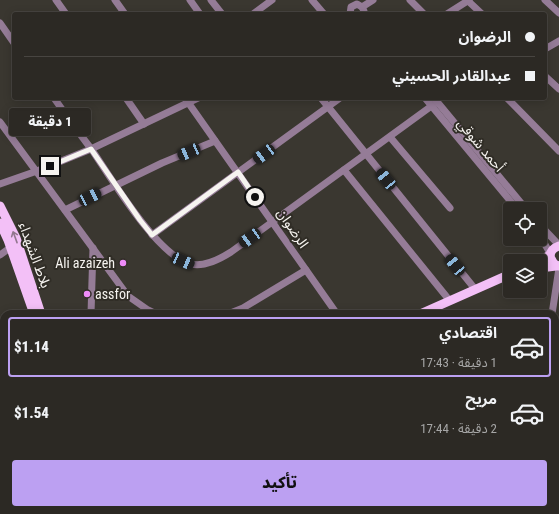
<!DOCTYPE html>
<html lang="ar">
<meta charset="utf-8">
<style>
:root{--surface:#2c2924;--page:#383531;--text:#f1f3f6;--muted:#a6a6a6;--line:#484541;--accent:#bca0f2}
body{margin:0;font-family:"Roboto Condensed","Noto Sans Arabic",sans-serif;background:var(--page);color:var(--text);direction:rtl;height:100vh;display:flex;flex-direction:column;font-size:15px;white-space:nowrap}
*{box-sizing:border-box;margin:0}
p{font-size:13px;color:var(--muted)}
.icon{flex:none;width:22px;height:22px;fill:none;stroke:currentColor;stroke-width:2;stroke-linecap:round;stroke-linejoin:round}
.map{position:relative;flex:1;overflow:hidden;direction:ltr}
.panel{position:absolute;left:0px;top:310px;width:559px;height:204px;display:flex;flex-direction:column;background:var(--surface);border-radius:12px 12px 0 0;box-shadow:0 2px 10px #0003,0 0 0 1px var(--line);direction:rtl}
.panel>*{flex:none}
.guide{position:absolute;left:12px;top:12px;width:535px;height:88px;border-radius:4px;box-shadow:0 2px 10px #0003,0 0 0 1px var(--line);direction:rtl;display:grid;align-content:center;height:88px;padding:0 12px;background:var(--surface)}
.tools{position:absolute;left:503px;top:202px;display:grid;gap:8px}
.tools a{display:grid;place-items:center;width:44px;height:44px;border-radius:4px;background:var(--surface);box-shadow:0 2px 10px #0003,0 0 0 1px var(--line);font-size:20px}
.end{position:absolute;width:18px;height:18px;margin:-9px;border:5px solid #f6f4f0;background:#111;box-shadow:0 0 0 2px #111}
.from{border-radius:50%}
.bubble{position:absolute;height:28px;border-radius:4px;background:var(--surface);box-shadow:0 2px 10px #0003,0 0 0 1px var(--line);font-size:13px;font-weight:800;line-height:28px;text-align:center;direction:rtl}
.car{position:absolute;width:12px;height:24px;margin:-12px -6px;border-radius:5px;box-shadow:0 0 3px 1px #0007;background:linear-gradient(#222 24%,#8ab4d8 0 40%,#222 0 76%,#8ab4d8 0 86%,#222 0)}
.guide b{display:flex;align-items:center;gap:14px;height:38px;font-size:15px}
.guide b+b{border-top:1px solid var(--line)}
.guide i{width:10px;height:10px;background:var(--text)}
ul{padding:7px 0 0;list-style:none}
li{display:flex;align-items:center;gap:12px;height:60px;margin:0 8px 6px;padding:0 4px;border:2px solid transparent;border-radius:4px}
li div{flex:1}
li b{display:block;font-size:15px}
li em{font-style:normal;font-weight:800}
li.active{border-color:var(--accent)}
li>.icon{width:36px;height:36px;stroke-width:1.5}
.primary-button{display:flex;gap:8px;margin-top:auto;padding:8px 12px}
.primary-button a{flex:1;height:46px;border-radius:4px;background:var(--accent);color:#111;font-size:16px;font-weight:800;line-height:46px;text-align:center}
.map>svg:first-child{display:block}
.lines{fill:none;stroke-linecap:round;stroke-linejoin:round}
.minor{stroke:#957c97;stroke-width:7}
.major{stroke:#f3c0f7;stroke-width:9}
.oneway{stroke:#92768e}
.route{stroke:#f6f4f0;stroke-width:5}
.poi-dot{fill:#ee8bf8;stroke:#302d26;stroke-width:1.5}
.labels{text-anchor:middle;stroke-width:4;stroke-linejoin:round;paint-order:stroke}
.street-label{font-size:14px;fill:#f6f4f0;stroke:#302d26}
.poi-label{font-size:14px;fill:#f6f4f0;stroke:#302d26;text-anchor:end}
</style>
<div class="map">
<svg width="559" height="514" viewBox="0 0 559 514">
<rect width="100%" height="100%" fill="#3a3730"/>
<g class="lines">
<g class="minor">
<polyline points="56,0 66,14"/>
<polyline points="115,0 125,14"/>
<polyline points="190,0 200,14"/>
<polyline points="211,0 222,14"/>
<polyline points="312,0 324,14"/>
<polyline points="410,0 424,14"/>
<polyline points="467,0 482,14"/>
<polyline points="545,0 559,13"/>
<polyline points="362,7 373,0"/>
<polyline points="253,14 272,0"/>
<polyline points="350,14 351,7 357,4 362,7 364,11 363,14"/>
<polyline points="447,14 469,0"/>
<polyline points="0,23 14,43"/>
<polyline points="545,49 559,41"/>
<polyline points="545,76 559,89"/>
<path d="M 54,98 C 66,115 79,133 92,150 C 111,178 158,257 191,264 C 204,267 220,259 231,252 L 437,102"/>
<polyline points="126,98 144,124"/>
<polyline points="185,98 337,314"/>
<polyline points="321,98 475,289"/>
<polyline points="425,98 517,209"/>
<polyline points="434,98 526,209"/>
<polyline points="507,98 559,151"/>
<polyline points="0,122 128,296 148,310 156,314"/>
<polyline points="390,137 450,208"/>
<polyline points="344,170 450,301"/>
<polyline points="0,184 37,171 91,149 198,98"/>
<polyline points="65,210 162,163 215,141"/>
<polyline points="540,225 559,245"/>
<polyline points="152,235 340,98"/>
<polyline points="540,236 550,253"/>
<polyline points="0,255 11,247"/>
<polyline points="91,314 93,248"/>
<polyline points="228,314 243,308 306,270"/>
<polyline points="552,314 559,268"/>
<polyline points="555,337 559,336"/>
<polyline points="555,352 559,362"/>
<polyline points="0,392 4,388"/>
<polyline points="555,440 559,439"/>
<polyline points="0,441 4,438"/>
<polyline points="555,479 559,478"/>
<polyline points="555,496 559,495"/>
<polyline points="230,510 232,514"/>
<polyline points="296,510 298,514"/>
<polyline points="424,510 425,514"/>
<polyline points="487,510 489,514"/>
<polyline points="551,510 553,514"/>
<polyline points="3,514 8,510"/>
<polyline points="83,514 88,510"/>
<polyline points="366,514 385,510"/>
</g>
<g class="major">
<polyline points="0,206 16,238 41,314"/>
<polyline points="0,223 8,240 34,314"/>
<path d="M 559,246 C 553,248 550,251 550,257 L 554,264 L 559,266"/>
<polyline points="539,261 550,255"/>
<polyline points="540,268 556,266"/>
<polyline points="420,314 510,274"/>
<polyline points="0,349 4,350"/>
<polyline points="0,356 4,357"/>
<polyline points="133,510 135,514"/>
<polyline points="142,510 144,514"/>
</g>
</g>
<defs><path id="oneway-shaft" d="M-6 0H5M1.5-3L5.5 0L1.5 3" fill="none" stroke-width="1.6" stroke-linecap="round" stroke-linejoin="round"/></defs>
<use class="oneway" href="#oneway-shaft" transform="translate(15 237) rotate(-110)"/>
<g class="lines">
<polyline class="route" points="50,166 91,149 140,220 152,235 238,172 255,197"/>
</g>
<g class="poi-dot">
<circle cx="123" cy="263" r="4"/>
<circle cx="87" cy="294" r="4"/>
</g>
<g class="labels">
<g class="street-label">
<text transform="translate(481 145) rotate(50)" y="5">أحمد شوقي</text>
<text transform="translate(293 228) rotate(56)" y="5">الرضوان</text>
<text transform="translate(35 255) rotate(70)" y="5">بلاط الشهداء</text>
</g>
<g class="poi-label">
<text x="115" y="268">Ali azaizeh</text>
<text x="95" y="299" text-anchor="start">assfor</text>
</g>
</g>
</svg>
<div class="tools">
<a><svg class="icon" aria-label="locate" viewBox="0 0 24 24"><circle cx="12" cy="12" r="6"/><path d="M12 2v4M12 18v4M2 12h4M18 12h4"/></svg></a>
<a><svg class="icon" aria-label="layers" viewBox="0 0 24 24"><path d="M12 4l9 5-9 5-9-5zM3 14l9 5 9-5"/></svg></a>
</div>
<i class="end from" style="left:255px;top:197px"></i>
<i class="end" style="left:50px;top:166px"></i>
<div class="bubble" style="left:9px;top:108px;width:82px">1 دقيقة</div>
<i class="car" style="left:189px;top:152px;rotate:247deg"></i>
<i class="car" style="left:264px;top:154px;rotate:234deg"></i>
<i class="car" style="left:386px;top:179px;rotate:321deg"></i>
<i class="car" style="left:90px;top:197px;rotate:64deg"></i>
<i class="car" style="left:250px;top:238px;rotate:235deg"></i>
<i class="car" style="left:183px;top:261px;rotate:113deg"></i>
<i class="car" style="left:455px;top:265px;rotate:321deg"></i>
<div class="guide">
<b><i class="from"></i>الرضوان</b>
<b><i></i>عبدالقادر الحسيني</b>
</div>
<section class="panel">
<ul>
<li class="active"><svg class="icon" aria-label="car" viewBox="0 0 24 24"><path d="M5 17H2v-5l4-1 3-4h7l3 4 3 1v5h-3M9 17h6M6 11h13"/><circle cx="7" cy="17" r="2"/><circle cx="17" cy="17" r="2"/></svg><div><b>اقتصادي</b><p>1 دقيقة · 17:43</p></div><em>$1.14</em></li>
<li><svg class="icon" aria-label="car" viewBox="0 0 24 24"><path d="M5 17H2v-5l4-1 3-4h7l3 4 3 1v5h-3M9 17h6M6 11h13"/><circle cx="7" cy="17" r="2"/><circle cx="17" cy="17" r="2"/></svg><div><b>مريح</b><p>2 دقيقة · 17:44</p></div><em>$1.54</em></li>
</ul>
<div class="primary-button"><a>تأكيد</a></div>
</section>
</div>
